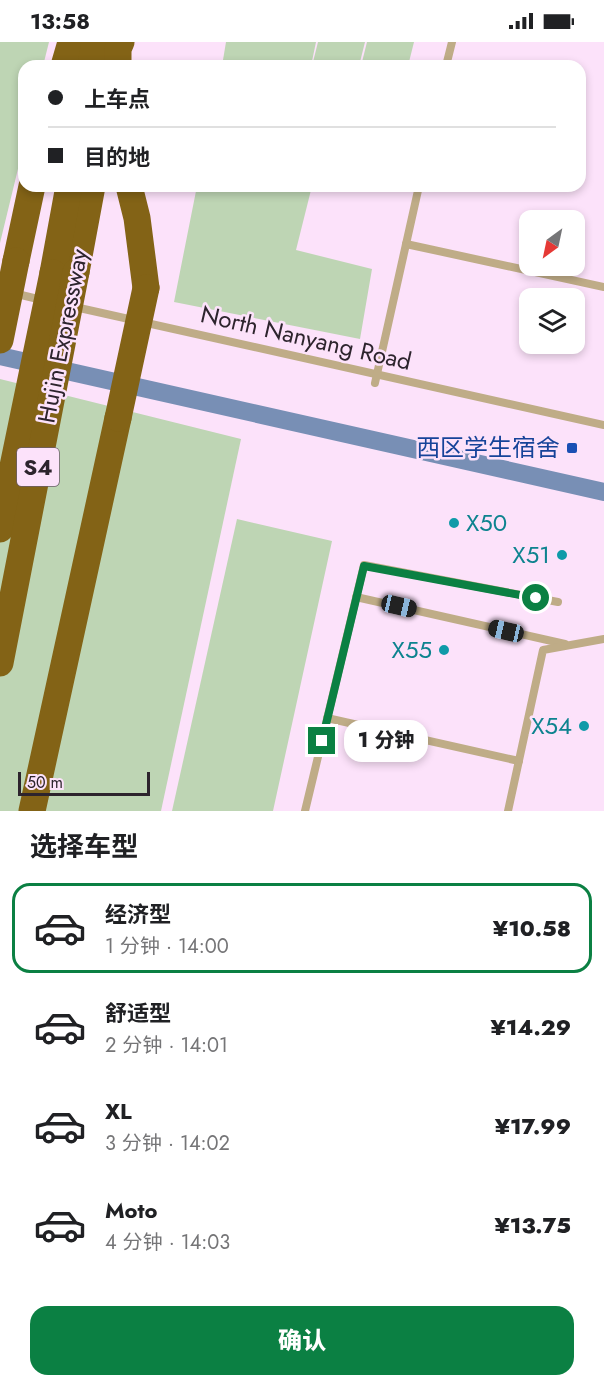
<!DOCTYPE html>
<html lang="zh">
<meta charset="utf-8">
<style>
:root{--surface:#fff;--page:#f6f6f6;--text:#202124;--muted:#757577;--line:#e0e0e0;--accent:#0b8043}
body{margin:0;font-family:Jost,"Noto Sans SC",sans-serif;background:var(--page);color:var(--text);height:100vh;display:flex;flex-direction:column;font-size:22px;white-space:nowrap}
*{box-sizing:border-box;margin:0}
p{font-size:20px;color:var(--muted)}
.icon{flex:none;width:33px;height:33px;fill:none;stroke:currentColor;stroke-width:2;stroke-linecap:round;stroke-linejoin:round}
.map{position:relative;height:769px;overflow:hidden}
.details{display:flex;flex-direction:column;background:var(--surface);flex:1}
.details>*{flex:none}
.top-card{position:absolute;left:18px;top:18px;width:568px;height:132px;border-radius:18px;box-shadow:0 3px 9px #0003;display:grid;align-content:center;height:132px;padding:0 30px;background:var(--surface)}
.needle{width:39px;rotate:213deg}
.tools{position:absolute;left:519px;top:168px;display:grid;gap:12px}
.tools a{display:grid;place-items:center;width:66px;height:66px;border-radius:12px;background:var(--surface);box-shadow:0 3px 9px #0003;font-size:30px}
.scale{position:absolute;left:18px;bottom:15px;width:132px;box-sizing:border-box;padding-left:6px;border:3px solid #2d242d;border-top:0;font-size:16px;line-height:21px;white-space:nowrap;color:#2d242d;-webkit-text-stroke:4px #fce2fa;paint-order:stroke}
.end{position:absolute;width:27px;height:27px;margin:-14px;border:8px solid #0b8043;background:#fff;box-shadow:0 0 0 3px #fff}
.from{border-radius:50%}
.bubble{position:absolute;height:42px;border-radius:18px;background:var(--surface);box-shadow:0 3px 9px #0003;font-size:20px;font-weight:800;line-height:42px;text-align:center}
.car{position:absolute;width:18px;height:36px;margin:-18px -9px;border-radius:8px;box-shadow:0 0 4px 2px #0007;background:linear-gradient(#222 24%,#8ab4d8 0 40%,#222 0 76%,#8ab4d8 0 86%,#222 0)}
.top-card b{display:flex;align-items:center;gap:21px;height:57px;font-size:22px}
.top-card b+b{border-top:2px solid var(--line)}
.top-card i{width:15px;height:15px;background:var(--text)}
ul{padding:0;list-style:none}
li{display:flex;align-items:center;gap:18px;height:90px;margin:0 12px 9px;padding:0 18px;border:3px solid transparent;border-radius:18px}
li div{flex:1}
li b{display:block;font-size:22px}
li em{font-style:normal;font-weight:800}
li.selected{border-color:var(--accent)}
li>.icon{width:54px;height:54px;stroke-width:1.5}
h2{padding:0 30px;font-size:27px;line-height:72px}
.button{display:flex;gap:12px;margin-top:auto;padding:12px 30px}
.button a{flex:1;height:69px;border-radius:18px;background:var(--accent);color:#fff;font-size:24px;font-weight:800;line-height:69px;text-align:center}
.status{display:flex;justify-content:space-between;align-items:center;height:42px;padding:0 30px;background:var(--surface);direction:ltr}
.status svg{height:16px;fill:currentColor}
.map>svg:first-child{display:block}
.green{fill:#bed5b4}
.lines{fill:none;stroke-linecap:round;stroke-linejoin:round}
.canal{stroke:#788fb5;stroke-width:18}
.service{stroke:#bfac87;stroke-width:8}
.motorway{stroke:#836316;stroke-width:27}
.motorway-bridge{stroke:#836316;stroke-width:27}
.route{stroke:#0b8043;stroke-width:8}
.transit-dot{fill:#1a4fb4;stroke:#fce2fa;stroke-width:2}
.culture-dot{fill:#0f9aa8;stroke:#fce2fa;stroke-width:2}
.labels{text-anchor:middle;stroke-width:5;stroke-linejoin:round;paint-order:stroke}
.shield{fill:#fce2fa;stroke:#6b5d6a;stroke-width:1.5}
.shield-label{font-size:22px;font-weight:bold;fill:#2d242d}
.street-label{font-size:24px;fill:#2d242d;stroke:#fce2fa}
.transit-label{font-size:24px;fill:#164399;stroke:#fce2fa;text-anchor:end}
.culture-label{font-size:24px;fill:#0d838f;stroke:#fce2fa;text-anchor:end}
</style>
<div class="status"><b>13:58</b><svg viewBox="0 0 49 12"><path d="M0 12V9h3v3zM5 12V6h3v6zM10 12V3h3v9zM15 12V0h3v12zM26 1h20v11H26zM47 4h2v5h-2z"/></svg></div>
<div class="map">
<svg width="604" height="769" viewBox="0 0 604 769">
<rect width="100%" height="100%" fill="#fce2fa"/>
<g class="green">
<polygon points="0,0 49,0 43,24 24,24 24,102 0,201"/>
<polygon points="226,0 316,0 311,24 222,24"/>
<polygon points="318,0 365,0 359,24 312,24"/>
<polygon points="367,0 414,0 408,24 361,24"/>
<polygon points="197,144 312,144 296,208 372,227 360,297 174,260"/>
<polygon points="0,337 241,397 161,769 0,769"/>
<polygon points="237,477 332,499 273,769 172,769"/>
</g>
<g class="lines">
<polyline class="canal" points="0,314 604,450"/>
<g class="service">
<polyline points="446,24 452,0"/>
<polyline points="406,202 604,245"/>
<polyline points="13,251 42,258"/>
<polyline points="75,265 604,383"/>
<polyline points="375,341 419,144"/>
<polyline points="356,555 565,602"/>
<polyline points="327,676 519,719"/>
<polyline points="305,769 364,523 558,560"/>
<polyline points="508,769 543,608 604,597"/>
</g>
<g class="motorway">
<polyline points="64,24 71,0"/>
<polyline points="91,24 95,0"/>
<polyline points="118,24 118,7 121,0"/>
<polyline points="129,144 137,176 146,246"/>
<polyline points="16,219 32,144"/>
<polyline points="76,230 92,144"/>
<polyline points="53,231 69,144"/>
<polyline points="32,769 118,376"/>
</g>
<g class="motorway-bridge">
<polyline points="0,298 16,219"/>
<polyline points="118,376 146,246"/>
<polyline points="0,487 53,231"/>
<polyline points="0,621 76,230"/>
</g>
</g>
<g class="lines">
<polyline class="route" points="322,699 364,524 536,556"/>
</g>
<rect class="transit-dot" x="566" y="400" width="12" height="12" rx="3"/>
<g class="culture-dot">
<circle cx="454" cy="481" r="6"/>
<circle cx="562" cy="513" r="6"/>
<circle cx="444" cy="608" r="6"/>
<circle cx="584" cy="684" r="6"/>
</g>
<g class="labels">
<rect class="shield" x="17" y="406" width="42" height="38" rx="4.5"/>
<g class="shield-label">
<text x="38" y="433">S4</text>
</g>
<g class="street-label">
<text transform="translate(63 294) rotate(-79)" y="8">Hujin Expressway</text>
<text transform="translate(306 296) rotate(13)" y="8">North Nanyang Road</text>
</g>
<g class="transit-label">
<text x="560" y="414">西区学生宿舍</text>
</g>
<g class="culture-label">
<text x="466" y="489" text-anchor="start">X50</text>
<text x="550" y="521">X51</text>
<text x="432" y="616">X55</text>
<text x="572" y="692">X54</text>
</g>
</g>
</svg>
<div class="tools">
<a><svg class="needle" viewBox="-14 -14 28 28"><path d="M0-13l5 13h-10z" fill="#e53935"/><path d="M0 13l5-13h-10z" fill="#757577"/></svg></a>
<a><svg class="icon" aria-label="layers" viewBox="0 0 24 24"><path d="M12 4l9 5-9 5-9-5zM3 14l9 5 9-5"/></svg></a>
</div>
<div class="scale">50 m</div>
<i class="end from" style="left:536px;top:556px"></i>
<i class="end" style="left:322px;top:699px"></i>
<div class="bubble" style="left:344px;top:678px;width:84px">1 分钟</div>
<i class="car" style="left:399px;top:564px;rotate:103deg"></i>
<i class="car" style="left:506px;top:589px;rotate:283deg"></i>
<div class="top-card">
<b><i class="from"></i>上车点</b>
<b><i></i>目的地</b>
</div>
</div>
<section class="details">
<h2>选择车型</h2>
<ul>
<li class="selected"><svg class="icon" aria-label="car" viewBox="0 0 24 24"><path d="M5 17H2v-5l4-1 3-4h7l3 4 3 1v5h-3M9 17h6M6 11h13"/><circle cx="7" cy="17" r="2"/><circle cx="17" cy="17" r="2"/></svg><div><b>经济型</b><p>1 分钟 · 14:00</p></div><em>¥10.58</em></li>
<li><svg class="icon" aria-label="car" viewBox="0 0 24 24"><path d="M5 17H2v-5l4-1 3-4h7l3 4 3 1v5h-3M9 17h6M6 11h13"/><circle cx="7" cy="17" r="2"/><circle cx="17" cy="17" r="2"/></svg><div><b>舒适型</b><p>2 分钟 · 14:01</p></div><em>¥14.29</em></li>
<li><svg class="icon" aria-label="car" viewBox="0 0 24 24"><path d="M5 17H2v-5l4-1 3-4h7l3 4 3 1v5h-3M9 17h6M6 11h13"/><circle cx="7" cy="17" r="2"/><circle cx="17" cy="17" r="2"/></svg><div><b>XL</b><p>3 分钟 · 14:02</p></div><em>¥17.99</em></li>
<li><svg class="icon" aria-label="car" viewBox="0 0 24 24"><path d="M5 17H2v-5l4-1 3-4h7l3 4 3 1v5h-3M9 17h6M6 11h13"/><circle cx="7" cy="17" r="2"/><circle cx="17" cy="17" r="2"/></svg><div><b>Moto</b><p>4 分钟 · 14:03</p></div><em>¥13.75</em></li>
</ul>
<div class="button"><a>确认</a></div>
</section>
